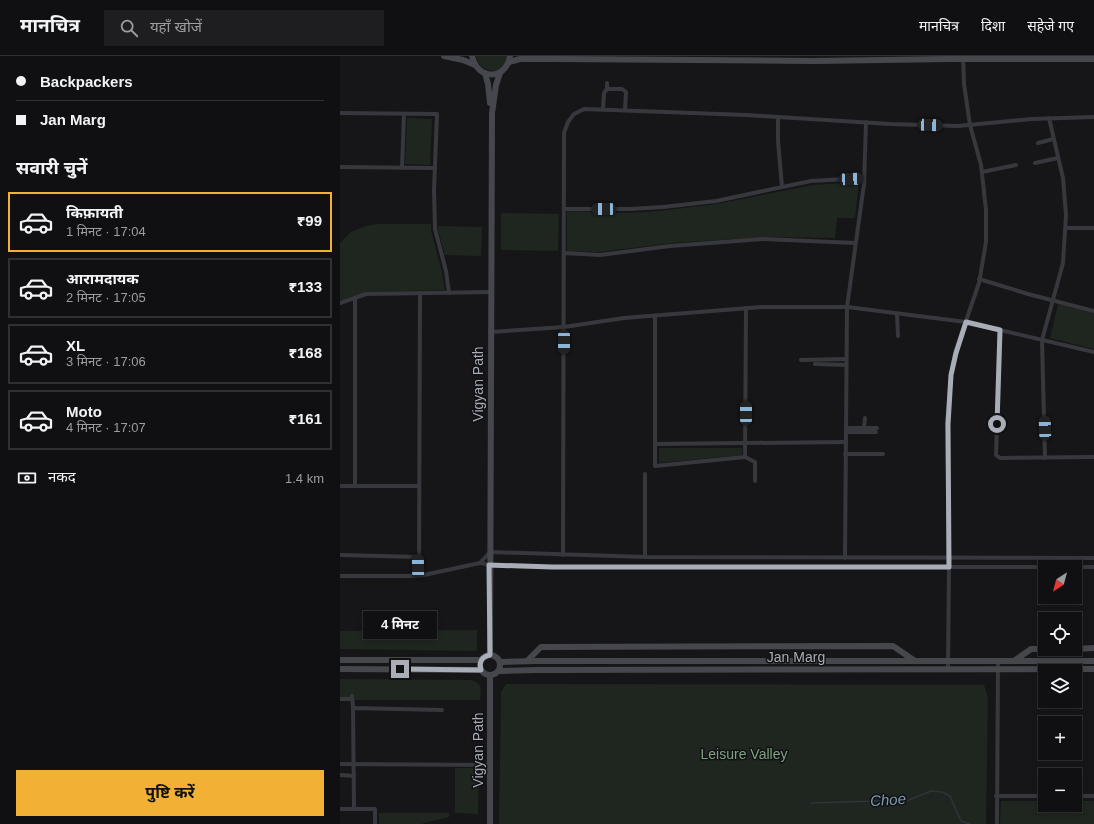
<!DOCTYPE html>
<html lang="hi">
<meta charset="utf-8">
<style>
:root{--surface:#101012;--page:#1e1e20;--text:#f1f3f6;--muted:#9c9d9f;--line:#303032;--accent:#f2b134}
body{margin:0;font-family:Arial,"Noto Sans Devanagari",sans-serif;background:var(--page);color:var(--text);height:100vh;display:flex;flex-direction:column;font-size:15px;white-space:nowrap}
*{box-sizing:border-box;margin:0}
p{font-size:13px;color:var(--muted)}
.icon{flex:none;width:22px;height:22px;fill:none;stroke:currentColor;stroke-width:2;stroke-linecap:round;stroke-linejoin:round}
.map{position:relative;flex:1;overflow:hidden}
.side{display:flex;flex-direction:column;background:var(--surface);width:340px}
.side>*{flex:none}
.banner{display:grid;align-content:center;height:88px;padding:0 16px;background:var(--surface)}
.needle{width:26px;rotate:216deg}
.fabs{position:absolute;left:698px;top:504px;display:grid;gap:8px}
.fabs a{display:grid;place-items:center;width:44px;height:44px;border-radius:0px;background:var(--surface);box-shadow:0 2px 6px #0003,0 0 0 1px var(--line);font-size:20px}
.end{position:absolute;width:18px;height:18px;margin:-9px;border:5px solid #a8adb8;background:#111;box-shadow:0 0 0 2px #111}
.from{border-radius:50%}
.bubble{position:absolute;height:28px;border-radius:0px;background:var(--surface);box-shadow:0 2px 6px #0003,0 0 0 1px var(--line);font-size:13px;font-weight:700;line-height:28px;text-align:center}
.car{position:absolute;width:12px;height:24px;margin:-12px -6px;border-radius:5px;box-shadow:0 0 3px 1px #0007;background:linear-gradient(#222 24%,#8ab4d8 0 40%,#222 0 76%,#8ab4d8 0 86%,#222 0)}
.banner b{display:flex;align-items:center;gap:14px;height:38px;font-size:15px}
.banner b+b{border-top:1px solid var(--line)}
.banner i{width:10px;height:10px;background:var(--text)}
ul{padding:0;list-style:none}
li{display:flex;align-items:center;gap:12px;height:60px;margin:0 8px 6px;padding:0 8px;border:2px solid var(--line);border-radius:0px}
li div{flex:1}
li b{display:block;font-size:15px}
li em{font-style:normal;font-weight:700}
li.on{border-color:var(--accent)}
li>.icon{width:36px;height:36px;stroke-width:1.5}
h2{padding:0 16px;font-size:18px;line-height:48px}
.pay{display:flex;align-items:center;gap:10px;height:44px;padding:0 16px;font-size:15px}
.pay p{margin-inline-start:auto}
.button{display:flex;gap:8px;margin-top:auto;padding:8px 16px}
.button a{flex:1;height:46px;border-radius:0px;background:var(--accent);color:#111;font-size:16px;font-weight:700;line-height:46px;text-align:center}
header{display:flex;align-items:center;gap:24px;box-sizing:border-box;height:56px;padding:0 20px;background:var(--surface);border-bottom:1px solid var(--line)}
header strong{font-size:19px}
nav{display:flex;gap:22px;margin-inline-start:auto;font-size:14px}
.search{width:280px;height:36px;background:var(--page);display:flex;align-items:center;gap:10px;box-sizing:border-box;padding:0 14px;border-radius:0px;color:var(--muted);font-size:15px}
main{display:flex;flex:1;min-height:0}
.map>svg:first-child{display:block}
.green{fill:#1e261f}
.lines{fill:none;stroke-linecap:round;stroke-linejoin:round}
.stream{stroke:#2c353c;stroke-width:1.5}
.street{stroke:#37383d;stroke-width:4}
.secondary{stroke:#45474d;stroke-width:6}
.route{stroke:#a8adb8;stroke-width:5}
.labels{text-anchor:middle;stroke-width:3;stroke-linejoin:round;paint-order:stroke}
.street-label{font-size:14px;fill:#a8adb8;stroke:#111113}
.park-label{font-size:14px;fill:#7fa381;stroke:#111113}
.water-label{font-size:15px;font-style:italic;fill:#7f9bb3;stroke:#111113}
</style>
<header>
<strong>मानचित्र</strong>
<div class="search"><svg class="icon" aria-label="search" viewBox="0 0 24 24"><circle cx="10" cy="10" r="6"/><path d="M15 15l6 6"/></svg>यहाँ खोजें</div>
<nav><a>मानचित्र</a><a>दिशा</a><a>सहेजे गए</a></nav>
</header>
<main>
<section class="side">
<div class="banner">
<b><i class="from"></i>Backpackers</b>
<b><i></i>Jan Marg</b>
</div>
<h2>सवारी चुनें</h2>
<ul>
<li class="on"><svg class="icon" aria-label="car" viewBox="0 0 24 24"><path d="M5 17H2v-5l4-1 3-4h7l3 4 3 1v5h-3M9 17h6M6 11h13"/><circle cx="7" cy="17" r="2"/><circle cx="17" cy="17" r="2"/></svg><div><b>किफ़ायती</b><p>1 मिनट · 17:04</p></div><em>₹99</em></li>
<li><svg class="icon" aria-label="car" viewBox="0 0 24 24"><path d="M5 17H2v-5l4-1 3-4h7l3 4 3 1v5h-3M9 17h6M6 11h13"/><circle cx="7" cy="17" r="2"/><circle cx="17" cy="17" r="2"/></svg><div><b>आरामदायक</b><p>2 मिनट · 17:05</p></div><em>₹133</em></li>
<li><svg class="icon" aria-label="car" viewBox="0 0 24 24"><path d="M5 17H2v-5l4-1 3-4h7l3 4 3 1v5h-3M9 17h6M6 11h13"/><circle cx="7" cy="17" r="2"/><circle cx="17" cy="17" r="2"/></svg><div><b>XL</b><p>3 मिनट · 17:06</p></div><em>₹168</em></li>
<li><svg class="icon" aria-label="car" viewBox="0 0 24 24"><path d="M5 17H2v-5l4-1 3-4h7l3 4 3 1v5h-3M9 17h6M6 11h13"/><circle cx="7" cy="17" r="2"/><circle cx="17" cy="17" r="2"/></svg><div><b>Moto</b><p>4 मिनट · 17:07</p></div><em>₹161</em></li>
</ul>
<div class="pay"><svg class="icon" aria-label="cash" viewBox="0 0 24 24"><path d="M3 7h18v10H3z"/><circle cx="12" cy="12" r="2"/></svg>नकद<p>1.4 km</p></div>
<div class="button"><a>पुष्टि करें</a></div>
</section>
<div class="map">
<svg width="754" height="768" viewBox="0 0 754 768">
<rect width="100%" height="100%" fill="#161618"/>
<g class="green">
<path d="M 136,0 L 167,0 C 165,20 140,19 136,0 Z"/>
<polygon points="67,62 92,63 90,109 65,108"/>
<polygon points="519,126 515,162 497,162 495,182 424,181 333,187 260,196 227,195 227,155 287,157 319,155 377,148 473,129"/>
<polygon points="161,157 219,158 218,195 161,194"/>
<polygon points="36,168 91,168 91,175 102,216 105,234 28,236 0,245 0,187 11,176 26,170"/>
<polygon points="97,170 142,171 141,200 105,199"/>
<polygon points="718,248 754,257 754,293 710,282"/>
<polygon points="319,392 402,392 402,399 319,407"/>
<polygon points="137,574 137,595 0,593 0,575"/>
<path d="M 0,623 L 131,624 C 143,628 141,633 140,644 L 0,644 Z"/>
<polygon points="166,628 644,629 648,641 646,768 159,768 161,636"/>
<polygon points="115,712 139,712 138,758 115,757"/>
<polygon points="661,745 705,745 705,749 735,749 735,745 754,745 754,768 660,768"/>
<polygon points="39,757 109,757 109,761 81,768 39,768"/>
</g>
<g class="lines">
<polyline class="stream" points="471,747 569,744 591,735 602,736 610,740 621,765 630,768"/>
<g class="street">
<polyline points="267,33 282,33 286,36 285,54"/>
<polyline points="263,53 264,37 267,33 267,27"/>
<polyline points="0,57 97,58 94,134 95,173 106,215 109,237"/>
<polyline points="438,61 438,85 442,131"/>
<polyline points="698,87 713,83"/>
<polyline points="695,107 718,102"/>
<polyline points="0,111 95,112"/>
<polyline points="62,112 64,58"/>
<polyline points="642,116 676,109"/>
<polyline points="224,153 290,153 323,151 376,145 471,125 524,122"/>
<polyline points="726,172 754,172"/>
<polyline points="224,197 260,199 330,190 423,183 515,187"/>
<polyline points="639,223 688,238 754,255"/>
<polyline points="15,242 15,430"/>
<polyline points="0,247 26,238 150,236"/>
<polyline points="557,258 558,280"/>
<polyline points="315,260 315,410 405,401 406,252"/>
<polyline points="660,274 656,399 660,402 754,401"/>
<polyline points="150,276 224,271 284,262 422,251 507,251 626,266 754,296"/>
<polyline points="461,304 506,303"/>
<polyline points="475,308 506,309"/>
<polyline points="506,372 537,372"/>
<polyline points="524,372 525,362"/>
<polyline points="506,376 536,376"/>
<polyline points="315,388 506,386"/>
<polyline points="505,398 543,398"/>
<polyline points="405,401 415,406 415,425"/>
<polyline points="705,402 702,284 723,207 726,159 723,122 709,62"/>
<polyline points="0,430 79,430"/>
<polyline points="0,499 78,501"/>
<polyline points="223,499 224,77 228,66 234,58 244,53 406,59 550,68 618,70 692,63 754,61"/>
<polyline points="305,501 305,418"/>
<polyline points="505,502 507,251 524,128 526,66"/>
<polyline points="140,507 150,496 305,501 754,502"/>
<polyline points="735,511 754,511"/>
<polyline points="0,520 79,520 140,507 158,510 212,511 705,511"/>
<polyline points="79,520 80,237"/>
<polyline points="608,613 609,511 607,368 611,319 615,297 639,227 646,186 646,154 641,109 630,69 624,28 623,0"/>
<polyline points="12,640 13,652"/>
<polyline points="0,643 12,643"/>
<polyline points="0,708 150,709"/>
<polyline points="0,719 14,720"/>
<polyline points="656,740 705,740"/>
<polyline points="735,740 754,740"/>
<polyline points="0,753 35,753 35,768"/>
<polyline points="14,753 13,652 102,654"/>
<polyline points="657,768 658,605"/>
</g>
<g class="secondary">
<polyline points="104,0 123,4 135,9"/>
<path d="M 132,0 C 137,24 166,25 170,0"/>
<polyline points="169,6 180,3 217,3 475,5 608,3 754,3"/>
<polyline points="145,17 148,28 150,47"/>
<polyline points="735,593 754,592"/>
<circle cx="150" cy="609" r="10"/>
<polyline points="150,599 152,57 156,29 160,17"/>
<polyline points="0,604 141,604"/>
<polyline points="187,605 201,591 553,590 575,605"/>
<polyline points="674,605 691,593 705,593"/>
<polyline points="160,606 196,605 754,605"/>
<polyline points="0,613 141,614"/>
<polyline points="159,615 197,614 754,613"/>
<polyline points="150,768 150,620"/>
</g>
</g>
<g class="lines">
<path class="route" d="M 60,613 L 141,614 C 139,606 141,601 150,599 L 149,509 L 212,511 L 609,511 L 608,368 L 611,319 L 616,297 L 626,266 L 660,274 L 657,368"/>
</g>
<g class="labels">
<g class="street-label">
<text transform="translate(138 328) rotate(-90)" y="5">Vigyan Path</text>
<text x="456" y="606">Jan Marg</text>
<text transform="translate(138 694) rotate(-90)" y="5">Vigyan Path</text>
</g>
<g class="park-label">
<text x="404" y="703">Leisure Valley</text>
</g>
<g class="water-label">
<text transform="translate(548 744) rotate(-4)" y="5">Choe</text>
</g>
</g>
</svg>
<div class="fabs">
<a><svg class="needle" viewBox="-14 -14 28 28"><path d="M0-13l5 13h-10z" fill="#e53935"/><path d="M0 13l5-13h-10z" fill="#9c9d9f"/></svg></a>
<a><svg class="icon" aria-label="locate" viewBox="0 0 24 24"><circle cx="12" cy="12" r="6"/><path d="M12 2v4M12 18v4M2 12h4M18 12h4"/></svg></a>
<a><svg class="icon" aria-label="layers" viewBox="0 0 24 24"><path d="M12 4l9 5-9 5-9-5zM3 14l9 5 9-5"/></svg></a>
<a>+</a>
<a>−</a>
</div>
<i class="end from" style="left:657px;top:368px"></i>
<i class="end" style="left:60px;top:613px"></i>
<div class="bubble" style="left:23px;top:555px;width:74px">4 मिनट</div>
<i class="car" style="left:590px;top:69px;rotate:92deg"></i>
<i class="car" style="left:511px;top:123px;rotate:87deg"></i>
<i class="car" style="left:264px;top:153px;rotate:271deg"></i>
<i class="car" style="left:224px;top:286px;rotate:180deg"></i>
<i class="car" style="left:406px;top:357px;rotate:0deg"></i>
<i class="car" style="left:705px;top:372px;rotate:358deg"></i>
<i class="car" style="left:78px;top:510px;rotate:359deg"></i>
</div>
</main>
